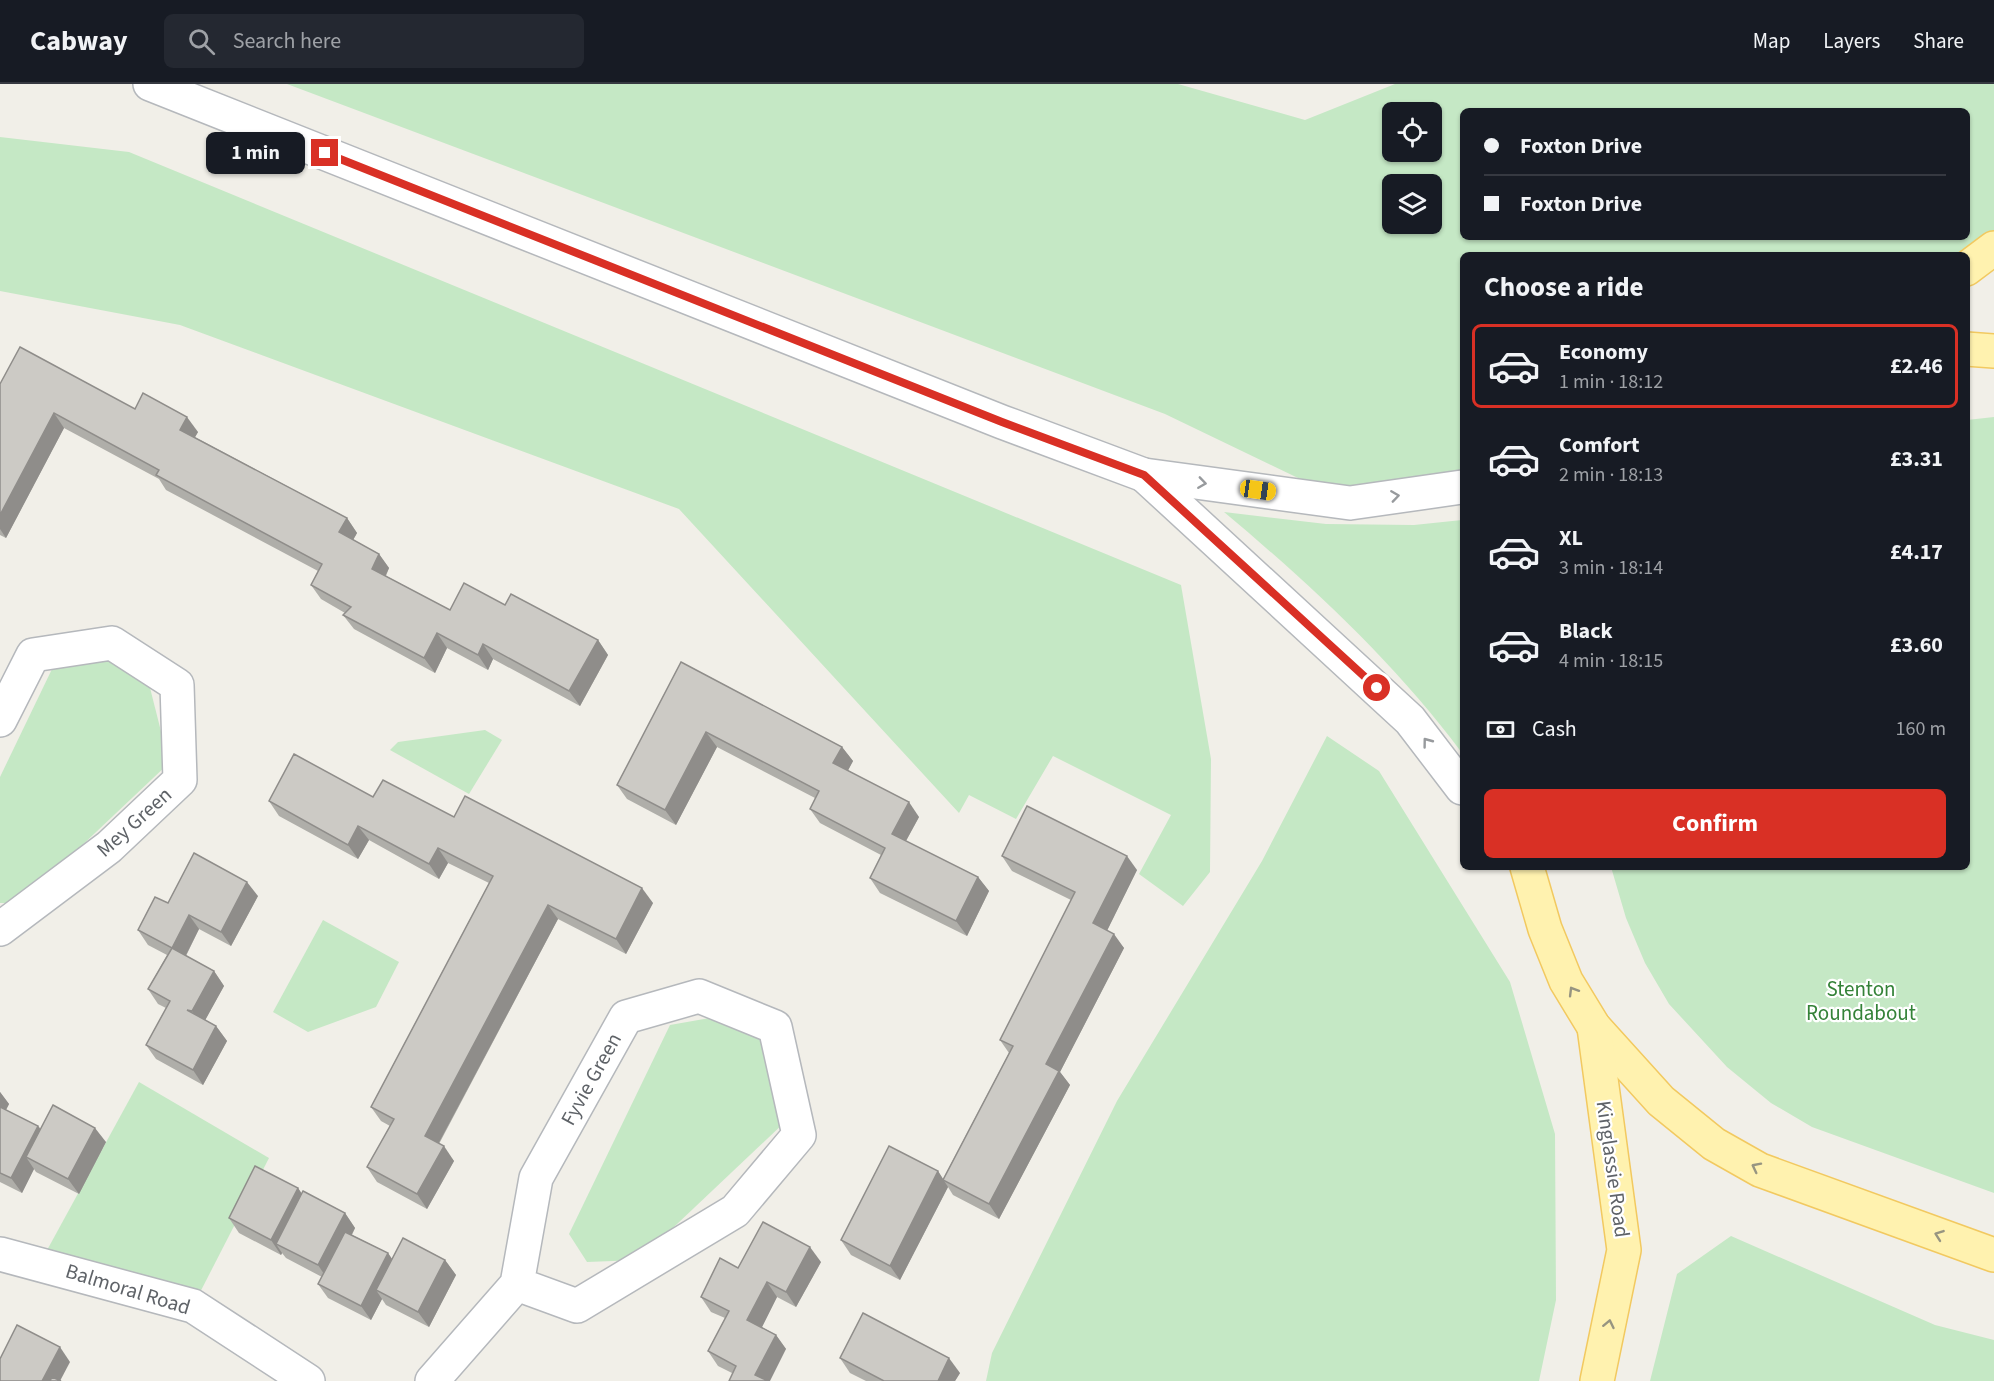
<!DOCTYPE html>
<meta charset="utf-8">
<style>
:root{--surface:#171b24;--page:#242831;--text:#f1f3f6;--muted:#9ea1a6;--line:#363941;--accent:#d93025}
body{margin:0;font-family:"Source Sans 3",sans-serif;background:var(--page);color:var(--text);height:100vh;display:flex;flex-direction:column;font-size:22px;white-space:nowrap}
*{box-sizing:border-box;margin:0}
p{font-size:20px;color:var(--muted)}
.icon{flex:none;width:33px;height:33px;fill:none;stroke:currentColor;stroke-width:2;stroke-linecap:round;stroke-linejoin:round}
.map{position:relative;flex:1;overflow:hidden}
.side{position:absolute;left:1460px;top:168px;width:510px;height:618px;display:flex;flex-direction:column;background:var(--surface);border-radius:9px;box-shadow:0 2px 4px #0004}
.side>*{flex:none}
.banner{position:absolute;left:1460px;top:24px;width:510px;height:132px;border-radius:9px;box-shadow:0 2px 4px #0004;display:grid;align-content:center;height:132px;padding:0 24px;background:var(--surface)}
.tools{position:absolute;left:1382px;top:18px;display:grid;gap:12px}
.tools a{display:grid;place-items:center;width:60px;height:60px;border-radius:9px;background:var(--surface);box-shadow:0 2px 4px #0004;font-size:30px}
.end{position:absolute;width:27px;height:27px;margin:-14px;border:8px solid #d93025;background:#fff;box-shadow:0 0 0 3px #fff}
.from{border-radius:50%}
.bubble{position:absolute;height:42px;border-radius:9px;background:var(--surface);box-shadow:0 2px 4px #0004;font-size:20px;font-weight:700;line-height:42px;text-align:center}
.car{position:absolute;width:18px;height:36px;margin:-18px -9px;border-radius:8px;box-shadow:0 0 4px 2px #0007;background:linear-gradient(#f5c518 24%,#345 0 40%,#f5c518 0 76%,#345 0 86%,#f5c518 0)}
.banner b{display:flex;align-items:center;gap:21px;height:57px;font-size:22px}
.banner b+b{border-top:2px solid var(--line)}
.banner i{width:15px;height:15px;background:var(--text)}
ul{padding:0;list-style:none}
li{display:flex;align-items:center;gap:18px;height:84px;margin:0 12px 9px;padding:0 12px;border:3px solid transparent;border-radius:9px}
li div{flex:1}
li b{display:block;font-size:22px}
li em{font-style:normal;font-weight:700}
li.on{border-color:var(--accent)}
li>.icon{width:54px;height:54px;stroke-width:1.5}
h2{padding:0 24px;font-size:27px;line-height:72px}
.pay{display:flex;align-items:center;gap:15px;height:66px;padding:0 24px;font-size:22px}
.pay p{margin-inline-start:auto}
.action{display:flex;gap:12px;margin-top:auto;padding:12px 24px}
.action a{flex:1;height:69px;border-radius:9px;background:var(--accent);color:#fff;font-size:24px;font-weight:700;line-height:69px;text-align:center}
header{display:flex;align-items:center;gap:36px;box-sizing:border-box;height:84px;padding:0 30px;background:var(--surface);border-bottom:2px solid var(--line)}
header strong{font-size:28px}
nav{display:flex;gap:33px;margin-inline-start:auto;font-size:21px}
.search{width:420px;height:54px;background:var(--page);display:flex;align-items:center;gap:15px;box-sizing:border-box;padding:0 21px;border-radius:9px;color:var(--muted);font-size:22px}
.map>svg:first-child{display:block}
.green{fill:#c5e8c5;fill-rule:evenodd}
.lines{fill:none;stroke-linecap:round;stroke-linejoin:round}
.minor-casing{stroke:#b5b8bc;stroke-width:36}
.major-casing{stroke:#f2c960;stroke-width:36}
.minor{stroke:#fff;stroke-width:33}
.major{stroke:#fff2af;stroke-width:33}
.wall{fill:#afaea9}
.shaded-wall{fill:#8f8d8a}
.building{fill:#cccac5;stroke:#8f8d8a;stroke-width:1.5}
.oneway{stroke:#979a9d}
.oneway2{stroke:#979581}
.route{stroke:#d93025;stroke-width:8}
.labels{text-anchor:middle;stroke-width:4.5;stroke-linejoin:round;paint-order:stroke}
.street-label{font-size:21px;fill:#5f6368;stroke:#fff}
.park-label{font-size:21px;fill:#348238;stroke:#fff}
</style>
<header>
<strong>Cabway</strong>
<div class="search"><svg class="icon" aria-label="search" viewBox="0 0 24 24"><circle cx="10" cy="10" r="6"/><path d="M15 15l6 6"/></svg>Search here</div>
<nav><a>Map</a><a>Layers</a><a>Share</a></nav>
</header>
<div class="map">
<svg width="1994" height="1297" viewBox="0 0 1994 1297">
<rect width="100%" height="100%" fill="#f1efe8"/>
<g class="green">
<path d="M 287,0 L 1178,0 L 1305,36 L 1395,0 L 1994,0 L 1994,164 L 1966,171 L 1462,171 L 1462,403 L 1350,419 L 1165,330 ZM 1462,27 L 1966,27 L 1966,153 L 1462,153 ZM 1392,28 L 1431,28 L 1431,68 L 1392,68 ZM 1392,100 L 1431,100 L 1431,140 L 1392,140 Z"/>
<polygon points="0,53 129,68 1181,501 1211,675 1210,788 1183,822 1139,790 1171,731 1053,672 1016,735 969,711 959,729 679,425 180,241 0,207"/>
<polygon points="1994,333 1994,1109 1812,1043 1771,1019 1727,983 1669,920 1645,879 1626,834 1611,783 1966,783 1967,336"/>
<path d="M 1224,428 L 1326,440 L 1414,441 L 1462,436 L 1462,669 C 1395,579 1310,500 1224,428 Z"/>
<polygon points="102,575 147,592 169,679 21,819 0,819 0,693 53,583"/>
<polygon points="485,646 502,656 469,710 390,666 398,658"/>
<polygon points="1327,652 1379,687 1510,898 1555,1050 1556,1216 1539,1297 986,1297 992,1269 1117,1017 1262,777"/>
<polygon points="323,836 399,878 376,923 308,948 273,928"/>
<polygon points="721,932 765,950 786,1037 639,1176 587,1178 569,1150 670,941"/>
<polygon points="139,998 269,1074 193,1222 40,1179"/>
<polygon points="1731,1152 1935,1241 1994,1256 1994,1297 1650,1297 1677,1190"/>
</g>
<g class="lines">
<defs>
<g id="minor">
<polyline points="150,0 1002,338 1144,391 1350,419 1462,403"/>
<polyline points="1144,391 1410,636 1462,704"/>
<polyline points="0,636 33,571 112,559 177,601 180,696 109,763 0,845"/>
<polyline points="0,1170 193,1222 308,1297"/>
<polyline points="432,1297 517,1200 536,1094 626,933 699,912 775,943 799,1051 735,1127 577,1222 517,1200"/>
</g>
<g id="major">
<polyline points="1966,185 1994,164"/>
<polyline points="1966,265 1994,267"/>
<polyline points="1527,783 1545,845 1566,897 1594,943 1661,1017 1714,1060 1760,1086 1994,1171"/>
<polyline points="1594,943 1624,1166 1597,1297"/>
</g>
</defs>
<use href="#minor" class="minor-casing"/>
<use href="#major" class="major-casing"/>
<use href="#minor" class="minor"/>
<use href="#major" class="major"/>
</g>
<g class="wall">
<polygon points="0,300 135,325 198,348 195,353 347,434 357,449 353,456 379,470 389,484 386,492 450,526 505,521 598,556 608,571 580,622 493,575 488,586 447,564 435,589 354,545 343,531 345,529 321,515 311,501 318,487 166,406 159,395 64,344 6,454 0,451"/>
<polygon points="681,578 842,663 853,677 848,686 919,733 906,757 978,793 989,807 967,852 880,809 870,794 881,771 820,739 810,725 815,714 717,663 676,741 627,715 617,701"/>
<polygon points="373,713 454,733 653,819 626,870 558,835 439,1060 454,1077 427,1125 377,1098 367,1083 390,1042 381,1037 371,1023 489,799 448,779 439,795 369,756 358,775 279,732 269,717"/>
<polygon points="1002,772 1137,786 1107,846 1124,864 1060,988 1070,1001 999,1135 953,1111 948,1103 900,1196 851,1171 841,1156 938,1087 943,1095 1009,969 1000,956 1071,816 1012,787"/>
<polygon points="258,812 231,862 199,845 186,872 214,887 224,902 205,936 216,942 227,957 203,1001 156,975 146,961 166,924 158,920 148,905 167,871 148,861 138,846 168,819"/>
<polygon points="0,1008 9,1020 6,1026 38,1042 41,1045 106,1058 79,1110 36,1088 34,1085 22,1109 0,1098"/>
<polygon points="298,1104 302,1110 345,1129 355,1144 352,1151 388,1169 392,1175 445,1176 456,1191 429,1243 386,1221 382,1215 371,1236 328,1214 318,1200 322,1193 286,1174 282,1169 281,1171 239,1149 229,1134"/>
<polygon points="821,1178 796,1223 777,1213 762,1243 776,1251 786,1265 732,1289 718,1282 708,1267 725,1234 711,1228 701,1213 738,1184"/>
<polygon points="840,1274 960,1289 955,1297 866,1297 850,1289"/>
</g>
<g class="shaded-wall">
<polygon points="54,329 64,344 6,454 0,445 0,431"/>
<polygon points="187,333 198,348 191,360 180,346"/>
<polygon points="347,434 357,449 349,463 339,448"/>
<polygon points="379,470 389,484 382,499 372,485"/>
<polygon points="437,549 447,564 435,589 424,574"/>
<polygon points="598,556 608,571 580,622 569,607"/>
<polygon points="483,560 493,575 488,586 478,571"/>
<polygon points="706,648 717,663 676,741 665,726"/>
<polygon points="842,663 853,677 844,694 833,679"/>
<polygon points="909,718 919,733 902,764 892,750"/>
<polygon points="358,742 369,756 358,775 348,761"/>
<polygon points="438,764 448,779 439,795 429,780"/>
<polygon points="1127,772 1137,786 1104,853 1093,839"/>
<polygon points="978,793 989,807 967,852 956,837"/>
<polygon points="247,798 258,812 231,862 221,848"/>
<polygon points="642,804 653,819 626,870 616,855"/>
<polygon points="548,821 558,835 435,1066 425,1052"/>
<polygon points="189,831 199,845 182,879 172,864"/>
<polygon points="1114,850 1124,864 1060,988 1070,1001 999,1135 989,1120 1046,980"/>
<polygon points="214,887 224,902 202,942 192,927"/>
<polygon points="216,942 227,957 203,1001 193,986"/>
<polygon points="0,1008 9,1020 0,1037"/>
<polygon points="38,1042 49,1057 26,1073 34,1085 22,1109 11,1094"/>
<polygon points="95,1044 106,1058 79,1110 68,1095"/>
<polygon points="444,1062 454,1077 427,1125 417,1110"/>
<polygon points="938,1087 948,1103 900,1196 890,1182"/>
<polygon points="298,1104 308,1119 276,1160 282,1169 281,1171 271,1156"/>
<polygon points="345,1129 355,1144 328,1196 318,1181"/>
<polygon points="810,1163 821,1178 796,1223 786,1208"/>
<polygon points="388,1169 398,1184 376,1206 382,1215 371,1236 361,1222"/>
<polygon points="445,1176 456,1191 429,1243 418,1228"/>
<polygon points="767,1198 777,1213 758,1251 747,1236"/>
<polygon points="776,1251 786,1265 770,1297 759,1297 755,1291"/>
<polygon points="60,1263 70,1278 60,1297 42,1297"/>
<polygon points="949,1274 960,1289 955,1297 938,1297"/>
</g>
<g class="building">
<polygon points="20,263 135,325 143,309 187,333 180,346 347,434 339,448 379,470 372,485 450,526 464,499 505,521 511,510 598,556 569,607 483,560 478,571 437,549 424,574 343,531 351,523 311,501 322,480 156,391 159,386 54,329 0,431 0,300"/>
<polygon points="681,578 842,663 833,679 909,718 892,750 978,793 956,837 870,794 885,764 810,725 819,707 706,648 665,726 617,701"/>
<polygon points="294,670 373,713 383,696 454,733 465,712 642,804 616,855 548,821 425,1052 444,1062 417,1110 367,1083 394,1035 371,1023 493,792 438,764 429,780 358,742 348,761 269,717"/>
<polygon points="1027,722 1127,772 1093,839 1114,850 1046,980 1059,987 989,1120 943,1096 1013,962 1000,956 1075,808 1002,772"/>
<polygon points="194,769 247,798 221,848 189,831 172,864 138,846 155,813 168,819"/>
<polygon points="172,864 214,887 192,927 187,926 216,942 193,986 146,961 170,917 148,905"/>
<polygon points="53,1021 95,1044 68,1095 26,1073"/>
<polygon points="0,1023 38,1042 11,1094 0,1089"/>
<polygon points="889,1062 938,1087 890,1182 841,1156"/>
<polygon points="255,1082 298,1104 271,1156 229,1134"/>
<polygon points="303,1107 345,1129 318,1181 276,1160"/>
<polygon points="763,1138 810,1163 786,1208 767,1198 747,1236 776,1251 755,1291 768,1297 729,1297 736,1282 708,1267 729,1227 701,1213 720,1174 738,1184"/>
<polygon points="345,1148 388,1169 361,1222 318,1200"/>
<polygon points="403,1154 445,1176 418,1228 376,1206"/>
<polygon points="863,1229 949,1274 938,1297 884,1297 840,1274"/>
<polygon points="17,1241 60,1263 42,1297 0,1297 0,1275"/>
<polygon points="52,1293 61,1297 50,1297"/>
</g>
<defs><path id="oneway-chevron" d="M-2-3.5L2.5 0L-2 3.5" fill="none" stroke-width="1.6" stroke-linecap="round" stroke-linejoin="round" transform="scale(1.5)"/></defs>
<g class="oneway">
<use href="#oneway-chevron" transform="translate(1202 399) rotate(8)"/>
<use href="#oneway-chevron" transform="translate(1395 412) rotate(-8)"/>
<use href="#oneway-chevron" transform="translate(1427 658) rotate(-127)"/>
</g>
<g class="oneway2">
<use href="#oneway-chevron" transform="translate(1573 907) rotate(-121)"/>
<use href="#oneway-chevron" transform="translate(1756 1083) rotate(-153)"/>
<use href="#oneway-chevron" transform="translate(1939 1151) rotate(-160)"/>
<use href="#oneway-chevron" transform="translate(1609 1240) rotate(-78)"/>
</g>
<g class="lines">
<polyline class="route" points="325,69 1002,338 1144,391 1377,604"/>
</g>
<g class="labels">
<g class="street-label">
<text transform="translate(134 738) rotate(-42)" y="7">Mey Green</text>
<text transform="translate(591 995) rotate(-61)" y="7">Fyvie Green</text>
<text transform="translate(1613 1085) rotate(82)" y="7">Kinglassie Road</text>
<text transform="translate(128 1205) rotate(17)" y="7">Balmoral Road</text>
</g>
<g class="park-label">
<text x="1861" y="912">Stenton<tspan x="1861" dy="24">Roundabout</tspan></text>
</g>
</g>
</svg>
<div class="tools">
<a><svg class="icon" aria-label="locate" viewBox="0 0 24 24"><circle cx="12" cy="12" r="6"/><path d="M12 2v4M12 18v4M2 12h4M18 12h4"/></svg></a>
<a><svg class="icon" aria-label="layers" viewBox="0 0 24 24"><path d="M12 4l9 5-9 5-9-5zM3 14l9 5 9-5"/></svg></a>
</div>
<i class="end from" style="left:1377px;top:604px"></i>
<i class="end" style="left:325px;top:69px"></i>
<div class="bubble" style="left:206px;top:48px;width:99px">1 min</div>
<i class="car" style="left:1258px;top:406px;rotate:98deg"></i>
<div class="banner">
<b><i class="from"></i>Foxton Drive</b>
<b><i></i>Foxton Drive</b>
</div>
<section class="side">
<h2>Choose a ride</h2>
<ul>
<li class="on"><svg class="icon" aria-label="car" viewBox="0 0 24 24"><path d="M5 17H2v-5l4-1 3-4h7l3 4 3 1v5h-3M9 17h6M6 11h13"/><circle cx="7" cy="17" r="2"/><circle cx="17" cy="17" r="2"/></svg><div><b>Economy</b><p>1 min · 18:12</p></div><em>£2.46</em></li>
<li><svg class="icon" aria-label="car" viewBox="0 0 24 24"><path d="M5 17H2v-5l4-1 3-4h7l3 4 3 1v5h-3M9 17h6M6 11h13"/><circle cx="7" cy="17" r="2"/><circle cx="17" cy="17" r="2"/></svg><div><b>Comfort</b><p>2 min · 18:13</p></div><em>£3.31</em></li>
<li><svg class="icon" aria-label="car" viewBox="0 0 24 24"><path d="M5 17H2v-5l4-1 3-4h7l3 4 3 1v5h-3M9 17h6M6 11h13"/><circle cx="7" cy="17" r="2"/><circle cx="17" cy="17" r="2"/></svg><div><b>XL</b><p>3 min · 18:14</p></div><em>£4.17</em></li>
<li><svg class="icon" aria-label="car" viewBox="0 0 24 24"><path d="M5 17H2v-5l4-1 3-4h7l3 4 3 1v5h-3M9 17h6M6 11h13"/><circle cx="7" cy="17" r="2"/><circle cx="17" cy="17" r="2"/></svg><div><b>Black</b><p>4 min · 18:15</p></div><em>£3.60</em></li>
</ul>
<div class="pay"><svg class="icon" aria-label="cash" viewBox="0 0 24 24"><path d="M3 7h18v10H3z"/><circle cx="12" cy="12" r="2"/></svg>Cash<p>160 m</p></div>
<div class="action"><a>Confirm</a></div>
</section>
</div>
